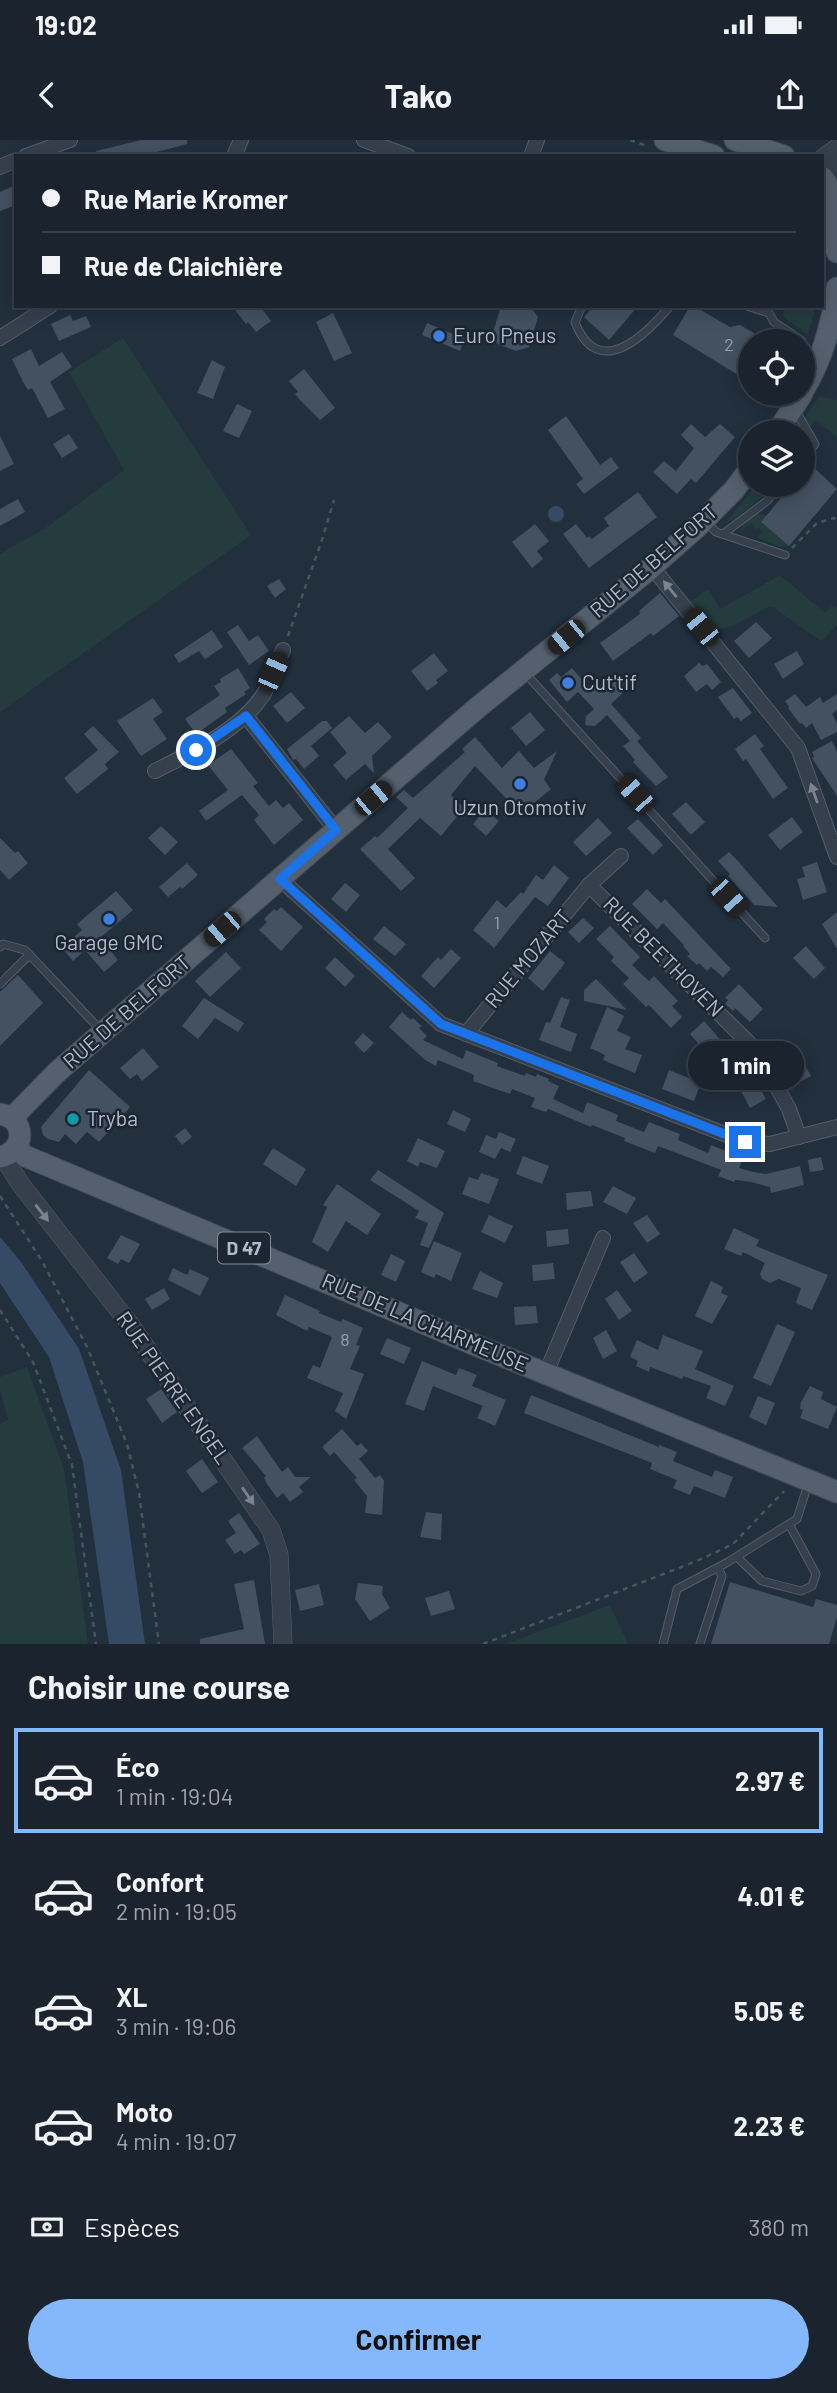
<!DOCTYPE html>
<html lang="fr">
<meta charset="utf-8">
<style>
:root{--surface:#1a232e;--page:#232b36;--text:#f1f3f6;--muted:#9fa4aa;--line:#38404a;--accent:#84b7fb}
body{margin:0;font-family:Barlow,sans-serif;background:var(--page);color:var(--text);height:100vh;display:flex;flex-direction:column;font-size:26px;white-space:nowrap}
*{box-sizing:border-box;margin:0}
p{font-size:23px;color:var(--muted)}
.icon{flex:none;width:38px;height:38px;fill:none;stroke:currentColor;stroke-width:2;stroke-linecap:round;stroke-linejoin:round}
.map{position:relative;height:1504px;overflow:hidden}
.side{display:flex;flex-direction:column;background:var(--surface);flex:1}
.side>*{flex:none}
.banner{position:absolute;left:14px;top:14px;width:810px;height:154px;border-radius:0px;box-shadow:0 4px 18px #0003,0 0 0 2px var(--line);display:grid;align-content:center;height:154px;padding:0 28px;background:var(--surface)}
.fabs{position:absolute;left:738px;top:189px;display:grid;gap:14px}
.fabs a{display:grid;place-items:center;width:77px;height:77px;border-radius:50%;background:var(--surface);box-shadow:0 4px 18px #0003,0 0 0 2px var(--line);font-size:35px}
.end{position:absolute;width:32px;height:32px;margin:-16px;border:9px solid #1a73e8;background:#fff;box-shadow:0 0 0 4px #fff}
.from{border-radius:50%}
.bubble{position:absolute;height:49px;border-radius:24px;background:var(--surface);box-shadow:0 4px 18px #0003,0 0 0 2px var(--line);font-size:23px;font-weight:700;line-height:49px;text-align:center}
.car{position:absolute;width:21px;height:42px;margin:-21px -10px;border-radius:9px;box-shadow:0 0 5px 2px #0007;background:linear-gradient(#222 24%,#8ab4d8 0 40%,#222 0 76%,#8ab4d8 0 86%,#222 0)}
.banner b{display:flex;align-items:center;gap:24px;height:66px;font-size:26px}
.banner b+b{border-top:2px solid var(--line)}
.banner i{width:18px;height:18px;background:var(--text)}
ul{padding:0;list-style:none}
li{display:flex;align-items:center;gap:21px;height:105px;margin:0 14px 10px;padding:0 14px;border:4px solid transparent;border-radius:0px}
li div{flex:1}
li b{display:block;font-size:26px}
li em{font-style:normal;font-weight:700}
li.on{border-color:var(--accent)}
li>.icon{width:63px;height:63px;stroke-width:1.5}
h2{padding:0 28px;font-size:32px;line-height:84px}
.pay{display:flex;align-items:center;gap:18px;height:77px;padding:0 28px;font-size:26px}
.pay p{margin-inline-start:auto}
.action{display:flex;gap:14px;margin-top:auto;padding:14px 28px}
.action a{flex:1;height:80px;border-radius:42px;background:var(--accent);color:#111;font-size:28px;font-weight:700;line-height:80px;text-align:center}
.status{display:flex;justify-content:space-between;align-items:center;height:49px;padding:0 35px;background:var(--surface);direction:ltr}
.status svg{height:19px;fill:currentColor}
header{display:flex;justify-content:space-between;align-items:center;height:91px;padding:0 28px;background:var(--surface);font-size:32px;font-weight:700}
.map>svg:first-child{display:block}
.green{fill:#243c3e}
.water{fill:#354b65}
.building{fill:#435161}
.lines{fill:none;stroke-linecap:round;stroke-linejoin:round}
.service-casing{stroke:#545e6b;stroke-width:9}
.minor-casing{stroke:#545e6b;stroke-width:16}
.tertiary-casing{stroke:#545e6b;stroke-width:19}
.primary-casing{stroke:#3f4a56;stroke-width:23}
.path{stroke:#42595b;stroke-width:2.5;stroke-dasharray:5 5;stroke-linecap:butt}
.service{stroke:#36404d;stroke-width:7}
.minor{stroke:#36404d;stroke-width:14}
.tertiary{stroke:#36404d;stroke-width:18}
.primary{stroke:#54606d;stroke-width:21}
.oneway{fill:#7a8491}
.route{stroke:#1a73e8;stroke-width:9}
.shop-dot{fill:#3f7fe0;stroke:#1b2632;stroke-width:2.5}
.culture-dot{fill:#0f9aa8;stroke:#1b2632;stroke-width:2.5}
.labels{text-anchor:middle;stroke-width:5;stroke-linejoin:round;paint-order:stroke}
.number-label{font-size:18px;fill:#96a0ae}
.shield{fill:#1b2632;stroke:#858e9b;stroke-width:2}
.shield-label{font-size:19px;font-weight:bold;fill:#b2bbc8}
.poi-label{font-size:21px;fill:#b2bbc8;stroke:#1b2632;text-anchor:start}
.street-label{font-size:21px;fill:#b2bbc8;stroke:#1b2632}
</style>
<div class="status"><b>19:02</b><svg viewBox="0 0 49 12"><path d="M0 12V9h3v3zM5 12V6h3v6zM10 12V3h3v9zM15 12V0h3v12zM26 1h20v11H26zM47 4h2v5h-2z"/></svg></div>
<header><svg class="icon" aria-label="back" viewBox="0 0 24 24"><path d="M15 5l-7 7 7 7"/></svg>Tako<svg class="icon" aria-label="share" viewBox="0 0 24 24"><path d="M12 15V3M7 8l5-5 5 5M5 13v7h14v-7"/></svg></header>
<div class="map">
<svg width="837" height="1504" viewBox="0 0 837 1504">
<rect width="100%" height="100%" fill="#222f3d"/>
<g class="green">
<polygon points="792,166 816,166 808,195 783,177 785,168 791,170"/>
<polygon points="123,198 251,395 0,572 0,414 47,387 124,330 69,232"/>
<polygon points="819,256 837,260 837,297 816,280 810,287 805,277"/>
<polygon points="756,345 760,345 767,353 736,378 725,383"/>
<polygon points="758,373 766,376 761,382 789,406 780,407 756,397 763,393 759,388 755,389 752,384 741,390 743,385"/>
<path d="M 780,435 L 825,473 L 832,466 L 837,468 L 837,485 L 821,501 L 773,467 L 768,467 C 750,476 731,491 710,489 L 688,464 L 708,449 L 720,469 Z"/>
<polygon points="27,1227 64,1329 88,1504 0,1504 0,1284 8,1280 0,1249 0,1237"/>
<polygon points="610,1465 628,1504 505,1504"/>
</g>
<g class="water">
<circle cx="556" cy="374" r="8"/>
<polygon points="0,1097 21,1122 79,1209 121,1330 145,1504 109,1504 83,1322 49,1217 0,1143"/>
</g>
<g class="building">
<polygon points="141,0 187,0 187,4 142,16 96,16 96,11"/>
<polygon points="16,45 16,65 0,71 0,52"/>
<polygon points="232,166 260,166 271,181 256,192 248,182 246,184"/>
<polygon points="501,166 523,166 532,169 538,177 529,207 516,211 498,204 492,196"/>
<polygon points="594,166 638,166 609,200 584,177"/>
<polygon points="690,166 694,166 730,187 740,185 768,201 751,201 751,243 673,195"/>
<polygon points="333,173 352,213 334,221 316,182"/>
<polygon points="70,175 73,181 86,176 91,187 59,201 51,184"/>
<polygon points="427,183 465,199 460,211 422,195"/>
<polygon points="31,209 39,226 62,212 72,227 50,242 65,269 48,278 32,248 28,250 23,242 12,219"/>
<polygon points="212,220 225,227 213,259 197,253"/>
<polygon points="304,229 335,268 320,280 299,259 295,254 298,252 289,241"/>
<polygon points="237,264 252,271 239,298 223,291"/>
<polygon points="566,276 600,325 611,317 619,328 584,354 576,344 583,339 548,290"/>
<polygon points="691,284 705,297 720,284 735,297 696,343 691,339 677,354 653,332 664,321 676,331 694,308 681,295"/>
<polygon points="69,294 78,308 62,318 53,304"/>
<polygon points="0,296 14,324 0,331"/>
<polygon points="810,324 837,349 789,406 761,382 792,345 803,345 803,332"/>
<polygon points="638,352 657,377 589,428 563,394 576,384 587,398 589,396 592,399 609,386 604,378"/>
<polygon points="18,359 25,372 0,386 0,369"/>
<polygon points="535,384 549,401 537,411 543,419 532,428 512,402"/>
<polygon points="279,439 286,449 275,458 267,446"/>
<polygon points="660,453 679,476 653,496 651,493 613,521 600,503 640,474 639,471"/>
<polygon points="756,482 772,498 749,518 734,501"/>
<polygon points="238,485 249,501 258,495 269,511 249,525 227,492"/>
<polygon points="212,490 223,507 205,519 199,511 179,523 174,515"/>
<polygon points="797,511 804,524 783,539 774,524"/>
<polygon points="434,513 448,531 436,540 438,543 427,551 411,531"/>
<polygon points="699,523 703,526 707,524 721,542 712,550 707,544 696,552 684,536"/>
<polygon points="238,528 250,548 244,552 246,554 225,568 227,572 196,594 185,579 220,555 214,546 221,542 220,539"/>
<polygon points="572,528 592,551 614,533 628,548 611,564 641,598 637,601 668,637 656,646 633,622 635,620 623,606 630,601 607,575 595,586 585,585 586,576 594,569 578,552 567,562 549,540 557,533 561,537"/>
<polygon points="733,548 752,573 741,581 737,577 734,579 718,557"/>
<polygon points="291,552 305,568 287,583 273,566"/>
<polygon points="795,554 806,567 820,557 823,563 837,554 837,570 832,574 837,583 837,592 821,600 812,583 806,588 802,583 800,584 788,568 789,567 785,561"/>
<polygon points="153,558 163,572 153,579 167,599 141,616 117,581"/>
<polygon points="530,572 545,590 526,606 511,588"/>
<polygon points="349,576 365,593 378,582 392,597 372,616 374,633 365,624 346,640 333,625 347,613 330,592"/>
<polygon points="322,581 327,581 332,588 311,606 319,616 304,629 296,619 293,620 287,609"/>
<polygon points="93,586 119,612 105,624 108,629 77,654 64,638 98,610 84,594"/>
<polygon points="755,594 764,606 760,609 788,648 773,659 746,619 743,621 735,609"/>
<polygon points="475,597 502,628 519,611 534,628 557,611 544,640 551,649 521,674 475,626 451,655 464,668 441,696 420,678 388,709 415,738 401,751 360,709 375,696 377,698 408,668 396,657 404,650 413,658 465,612 462,609"/>
<polygon points="832,601 837,612 837,656 812,618 814,617 812,612"/>
<polygon points="231,609 258,643 253,646 269,666 276,660 283,668 289,663 303,680 274,705 254,680 259,675 242,655 206,681 199,671 228,650 208,625"/>
<polygon points="686,662 705,682 691,695 672,674"/>
<polygon points="485,670 499,681 486,696 473,684"/>
<polygon points="792,677 803,692 780,710 768,695"/>
<polygon points="598,678 612,693 586,716 573,702"/>
<polygon points="638,679 663,705 653,715 627,688"/>
<polygon points="161,686 178,702 165,715 148,698"/>
<polygon points="0,698 15,713 18,711 28,723 9,740 0,730"/>
<polygon points="729,712 737,720 778,767 754,765 728,736 730,734 718,721"/>
<polygon points="817,722 827,752 803,760 797,739 805,737 802,727"/>
<polygon points="187,723 198,735 182,749 180,747 168,757 159,747"/>
<polygon points="554,725 569,738 548,766 535,757 494,808 473,790 497,760 506,768 521,752 523,754 536,735 543,740"/>
<polygon points="345,743 360,755 346,772 331,759"/>
<polygon points="647,749 661,763 665,759 731,829 723,837 711,827 707,831 699,823 697,825 687,816 690,814 683,806 684,805 663,783 657,789 632,764"/>
<polygon points="116,751 133,770 100,798 118,820 104,832 85,810 73,821 62,808 82,790 77,784"/>
<polygon points="281,767 303,787 281,811 259,790 267,782 264,779 274,769 277,771"/>
<polygon points="837,772 837,809 822,784"/>
<polygon points="583,778 594,788 579,803 568,792"/>
<polygon points="384,786 406,804 395,816 373,799"/>
<polygon points="610,786 640,817 632,825 649,841 654,836 678,861 672,866 682,877 671,888 649,865 646,867 623,844 629,838 611,821 614,817 596,799"/>
<polygon points="806,806 825,828 814,839 793,818"/>
<polygon points="451,809 461,818 434,848 421,836 438,817 441,820"/>
<polygon points="550,811 565,823 543,851 528,838"/>
<polygon points="226,812 241,828 210,857 195,841"/>
<polygon points="335,817 355,836 345,847 325,828"/>
<polygon points="18,835 43,863 0,906 0,852"/>
<polygon points="596,839 627,870 584,861 584,850"/>
<polygon points="739,844 763,869 750,882 735,868 733,871 725,864 728,860 725,858"/>
<polygon points="561,857 570,860 560,887 577,894 571,912 539,900 546,882 550,883"/>
<polygon points="204,858 244,883 238,892 215,878 198,899 182,886"/>
<polygon points="607,867 624,876 617,891 631,897 625,909 642,915 635,933 603,920 605,915 590,908"/>
<polygon points="402,872 411,880 413,878 422,886 419,888 427,896 423,900 463,919 466,910 498,923 497,926 525,936 526,933 536,937 537,934 549,939 548,941 559,946 553,959 583,973 587,962 618,975 616,981 644,992 649,982 680,994 678,1000 708,1013 711,1005 743,1018 739,1028 753,1032 766,1034 800,1026 804,1045 771,1053 770,1047 751,1042 735,1040 734,1042 718,1036 721,1030 695,1020 658,1006 655,1013 624,1001 625,998 592,985 591,987 548,969 546,972 531,967 535,958 512,949 510,954 473,941 474,935 438,920 436,926 425,920 389,887"/>
<polygon points="704,881 726,906 712,919 690,894"/>
<polygon points="363,893 374,903 364,913 354,903"/>
<polygon points="794,906 811,936 794,945 777,915"/>
<polygon points="143,908 159,927 142,941 137,934 130,939 120,928"/>
<polygon points="89,930 130,967 99,1002 87,992 76,1004 65,994 59,1002 48,999 43,995 41,987"/>
<polygon points="669,930 701,943 694,961 662,949"/>
<polygon points="757,943 766,959 750,968 741,951"/>
<polygon points="453,970 471,979 465,992 447,984"/>
<polygon points="185,988 192,997 182,1005 175,996"/>
<polygon points="499,992 516,999 510,1012 501,1008 495,1019 479,1012 486,995 496,999"/>
<polygon points="418,998 445,1011 437,1028 420,1022 418,1027 407,1021"/>
<polygon points="273,1008 306,1029 296,1046 263,1024"/>
<polygon points="523,1016 549,1026 542,1044 516,1034"/>
<polygon points="821,1017 824,1030 810,1032 808,1020"/>
<polygon points="378,1030 444,1073 429,1108 420,1105 428,1083 415,1078 419,1071 370,1040"/>
<polygon points="481,1033 499,1039 489,1064 462,1054 469,1037 478,1040"/>
<polygon points="337,1044 381,1074 367,1095 346,1081 328,1112 312,1102 327,1067 323,1065"/>
<polygon points="613,1046 636,1058 627,1074 603,1062"/>
<polygon points="591,1051 593,1066 567,1070 566,1053"/>
<polygon points="489,1075 513,1086 505,1103 481,1092"/>
<polygon points="647,1075 660,1094 647,1103 633,1083"/>
<polygon points="734,1088 759,1100 756,1106 828,1135 812,1170 796,1163 801,1148 779,1139 770,1143 762,1139 760,1134 765,1123 743,1112 741,1116 724,1109"/>
<polygon points="568,1089 569,1104 547,1107 546,1091"/>
<polygon points="121,1095 140,1104 129,1123 121,1119 118,1124 107,1118"/>
<polygon points="434,1101 462,1113 451,1141 436,1134 434,1138 421,1132"/>
<polygon points="634,1113 648,1133 634,1143 620,1122"/>
<polygon points="391,1114 405,1121 396,1142 381,1135"/>
<polygon points="553,1123 555,1139 533,1141 532,1125"/>
<polygon points="173,1128 187,1135 190,1129 209,1138 200,1156 168,1140"/>
<polygon points="480,1131 503,1143 497,1158 472,1149"/>
<polygon points="711,1141 723,1147 721,1153 728,1156 712,1184 695,1176"/>
<polygon points="164,1148 170,1159 152,1170 145,1159"/>
<polygon points="617,1150 632,1171 619,1180 605,1159"/>
<polygon points="285,1155 320,1171 319,1173 341,1182 343,1179 363,1188 356,1205 360,1206 350,1229 364,1234 346,1279 335,1271 343,1253 307,1238 313,1225 320,1228 332,1197 309,1187 307,1191 276,1175"/>
<polygon points="536,1166 538,1183 515,1185 514,1167"/>
<polygon points="777,1184 795,1192 771,1246 753,1238"/>
<polygon points="606,1190 617,1211 603,1219 593,1198"/>
<polygon points="663,1195 703,1211 695,1229 734,1246 725,1266 706,1258 711,1246 683,1236 682,1239 650,1227 649,1232 636,1226 638,1221 630,1217 637,1200 658,1210"/>
<polygon points="387,1198 411,1208 404,1224 380,1214"/>
<polygon points="422,1221 456,1235 459,1228 477,1235 472,1246 506,1260 495,1286 477,1278 483,1266 433,1246 424,1271 405,1264"/>
<polygon points="810,1246 823,1252 821,1259 837,1267 828,1289 800,1278 803,1270 800,1269 801,1262"/>
<polygon points="161,1249 177,1272 162,1283 146,1259"/>
<polygon points="531,1255 659,1307 659,1305 677,1312 673,1321 712,1337 715,1330 733,1337 725,1358 694,1346 690,1355 673,1348 677,1340 650,1329 652,1323 524,1273"/>
<polygon points="758,1256 775,1263 766,1285 749,1277"/>
<polygon points="342,1289 357,1306 361,1303 368,1311 359,1319 375,1338 380,1335 384,1341 382,1375 365,1373 367,1356 354,1340 357,1338 334,1312 330,1316 322,1307"/>
<polygon points="257,1296 282,1332 288,1327 295,1337 311,1337 299,1347 303,1352 290,1362 283,1353 277,1358 267,1344 264,1338 266,1336 242,1308"/>
<polygon points="202,1319 218,1342 202,1353 186,1331"/>
<polygon points="426,1372 442,1374 441,1400 420,1397"/>
<polygon points="239,1373 260,1404 244,1414 241,1410 235,1414 225,1400 236,1393 228,1381"/>
<polygon points="254,1440 265,1504 200,1504 200,1499 244,1489 234,1444"/>
<polygon points="730,1442 813,1467 816,1459 837,1465 837,1477 829,1504 711,1504"/>
<polygon points="358,1443 383,1446 382,1454 390,1468 370,1481 355,1459"/>
<polygon points="319,1444 324,1465 300,1471 295,1450"/>
<polygon points="449,1451 455,1469 431,1476 425,1458"/>
</g>
<g class="lines">
<defs>
<g id="service">
<path d="M 582,166 L 575,182 C 598,241 644,197 670,166"/>
<polyline points="747,166 769,173 774,182 802,201"/>
<polyline points="796,271 815,304 803,318"/>
<polyline points="706,382 716,392 785,415"/>
<polyline points="723,394 767,361 780,345"/>
<polyline points="526,534 765,798"/>
<polyline points="0,807 3,804 25,810 94,883"/>
<polyline points="0,844 29,815"/>
<polyline points="737,1417 762,1441 801,1451 812,1446 816,1434 789,1384"/>
<polyline points="663,1504 677,1449 728,1422 797,1379 809,1341"/>
<polyline points="700,1504 722,1436 718,1428"/>
</g>
<g id="minor">
<polyline points="364,0 408,16"/>
<polyline points="26,16 70,0"/>
<polyline points="234,16 241,0"/>
<polyline points="531,16 537,0"/>
<polyline points="0,27 16,20"/>
<polyline points="0,198 50,166"/>
<polyline points="652,427 798,608 837,717"/>
<polyline points="246,576 336,690"/>
<path d="M 155,631 C 191,613 241,589 263,555 C 271,542 276,525 283,510"/>
<polyline points="280,739 441,884 745,1002 770,1004 837,987"/>
<polyline points="589,745 757,911 789,969 799,997"/>
<polyline points="466,894 589,745 621,716"/>
<polyline points="546,1233 603,1098"/>
</g>
<g id="tertiary">
<polyline points="822,19 837,8"/>
<polyline points="822,46 828,44 837,24"/>
<polyline points="3,1017 22,1046 132,1187 271,1390 279,1415 283,1504"/>
</g>
<g id="primary">
<polyline points="665,0 714,16"/>
<polyline points="735,0 784,16"/>
<path d="M 822,37 C 835,52 836,71 837,89"/>
<polyline points="822,80 837,112"/>
<path d="M 803,251 C 822,220 832,184 837,148"/>
<polyline points="777,292 802,254"/>
<path d="M 0,974 C 27,978 26,1012 0,1017"/>
<polyline points="12,978 56,933 477,568 652,427 695,389 734,350 751,327"/>
<polyline points="16,1008 25,1016 473,1204 837,1352"/>
</g>
</defs>
<use href="#service" class="service-casing"/>
<use href="#minor" class="minor-casing"/>
<use href="#tertiary" class="tertiary-casing"/>
<use href="#primary" class="primary-casing"/>
<g class="path">
<polyline points="630,0 647,6"/>
<polyline points="792,408 817,383 834,378 837,381"/>
<polyline points="288,496 322,400 334,360"/>
<polyline points="0,1056 42,1121 87,1207 127,1304 139,1353 159,1504"/>
<polyline points="0,1170 33,1222 72,1325 96,1504"/>
<polyline points="483,1504 697,1421 733,1404 784,1351"/>
</g>
<use href="#service" class="service"/>
<use href="#minor" class="minor"/>
<use href="#tertiary" class="tertiary"/>
<use href="#primary" class="primary"/>
</g>
<defs><path id="oneway-solid" d="M-6-.8H1V-3.2L6.5 0L1 3.2V.8H-6Z" transform="scale(1.75)"/></defs>
<g class="oneway">
<use href="#oneway-solid" transform="translate(670 449) rotate(-129)"/>
<use href="#oneway-solid" transform="translate(814 653) rotate(-109)"/>
<use href="#oneway-solid" transform="translate(42 1073) rotate(52)"/>
<use href="#oneway-solid" transform="translate(248 1356) rotate(56)"/>
</g>
<g class="lines">
<polyline class="route" points="196,610 246,576 336,690 280,739 441,884 745,1002"/>
</g>
<g class="shop-dot">
<circle cx="439" cy="196" r="7"/>
<circle cx="568" cy="543" r="7"/>
<circle cx="520" cy="644" r="7"/>
<circle cx="109" cy="779" r="7"/>
</g>
<circle class="culture-dot" cx="73" cy="979" r="7"/>
<g class="labels">
<g class="number-label">
<text x="729" y="211">2</text>
<text x="497" y="789">1</text>
<text x="345" y="1206">8</text>
</g>
<rect class="shield" x="218" y="1092.5" width="52" height="31" rx="5"/>
<g class="shield-label">
<text x="244" y="1115">D 47</text>
</g>
<g class="poi-label">
<text x="453" y="203">Euro Pneus</text>
<text x="582" y="550">Cut'tif</text>
<text x="520" y="675" text-anchor="middle">Uzun Otomotiv</text>
<text x="109" y="810" text-anchor="middle">Garage GMC</text>
<text x="87" y="986">Tryba</text>
</g>
<g class="street-label">
<text transform="translate(654 421) rotate(-41)" y="7">RUE DE BELFORT</text>
<text transform="translate(663 817) rotate(45)" y="7">RUE BEETHOVEN</text>
<text transform="translate(528 819) rotate(-50)" y="7">RUE MOZART</text>
<text transform="translate(127 872) rotate(-41)" y="7">RUE DE BELFORT</text>
<text transform="translate(425 1183) rotate(23)" y="7">RUE DE LA CHARMEUSE</text>
<text transform="translate(173 1248) rotate(55)" y="7">RUE PIERRE ENGEL</text>
</g>
</g>
</svg>
<div class="fabs">
<a><svg class="icon" aria-label="locate" viewBox="0 0 24 24"><circle cx="12" cy="12" r="6"/><path d="M12 2v4M12 18v4M2 12h4M18 12h4"/></svg></a>
<a><svg class="icon" aria-label="layers" viewBox="0 0 24 24"><path d="M12 4l9 5-9 5-9-5zM3 14l9 5 9-5"/></svg></a>
</div>
<i class="end from" style="left:196px;top:610px"></i>
<i class="end" style="left:745px;top:1002px"></i>
<div class="bubble" style="left:688px;top:901px;width:116px">1 min</div>
<i class="car" style="left:701px;top:487px;rotate:321deg"></i>
<i class="car" style="left:566px;top:497px;rotate:231deg"></i>
<i class="car" style="left:273px;top:532px;rotate:24deg"></i>
<i class="car" style="left:635px;top:654px;rotate:318deg"></i>
<i class="car" style="left:373px;top:658px;rotate:50deg"></i>
<i class="car" style="left:728px;top:757px;rotate:138deg"></i>
<i class="car" style="left:222px;top:789px;rotate:229deg"></i>
<div class="banner">
<b><i class="from"></i>Rue Marie Kromer</b>
<b><i></i>Rue de Claichière</b>
</div>
</div>
<section class="side">
<h2>Choisir une course</h2>
<ul>
<li class="on"><svg class="icon" aria-label="car" viewBox="0 0 24 24"><path d="M5 17H2v-5l4-1 3-4h7l3 4 3 1v5h-3M9 17h6M6 11h13"/><circle cx="7" cy="17" r="2"/><circle cx="17" cy="17" r="2"/></svg><div><b>Éco</b><p>1 min · 19:04</p></div><em>2.97 €</em></li>
<li><svg class="icon" aria-label="car" viewBox="0 0 24 24"><path d="M5 17H2v-5l4-1 3-4h7l3 4 3 1v5h-3M9 17h6M6 11h13"/><circle cx="7" cy="17" r="2"/><circle cx="17" cy="17" r="2"/></svg><div><b>Confort</b><p>2 min · 19:05</p></div><em>4.01 €</em></li>
<li><svg class="icon" aria-label="car" viewBox="0 0 24 24"><path d="M5 17H2v-5l4-1 3-4h7l3 4 3 1v5h-3M9 17h6M6 11h13"/><circle cx="7" cy="17" r="2"/><circle cx="17" cy="17" r="2"/></svg><div><b>XL</b><p>3 min · 19:06</p></div><em>5.05 €</em></li>
<li><svg class="icon" aria-label="car" viewBox="0 0 24 24"><path d="M5 17H2v-5l4-1 3-4h7l3 4 3 1v5h-3M9 17h6M6 11h13"/><circle cx="7" cy="17" r="2"/><circle cx="17" cy="17" r="2"/></svg><div><b>Moto</b><p>4 min · 19:07</p></div><em>2.23 €</em></li>
</ul>
<div class="pay"><svg class="icon" aria-label="cash" viewBox="0 0 24 24"><path d="M3 7h18v10H3z"/><circle cx="12" cy="12" r="2"/></svg>Espèces<p>380 m</p></div>
<div class="action"><a>Confirmer</a></div>
</section>
